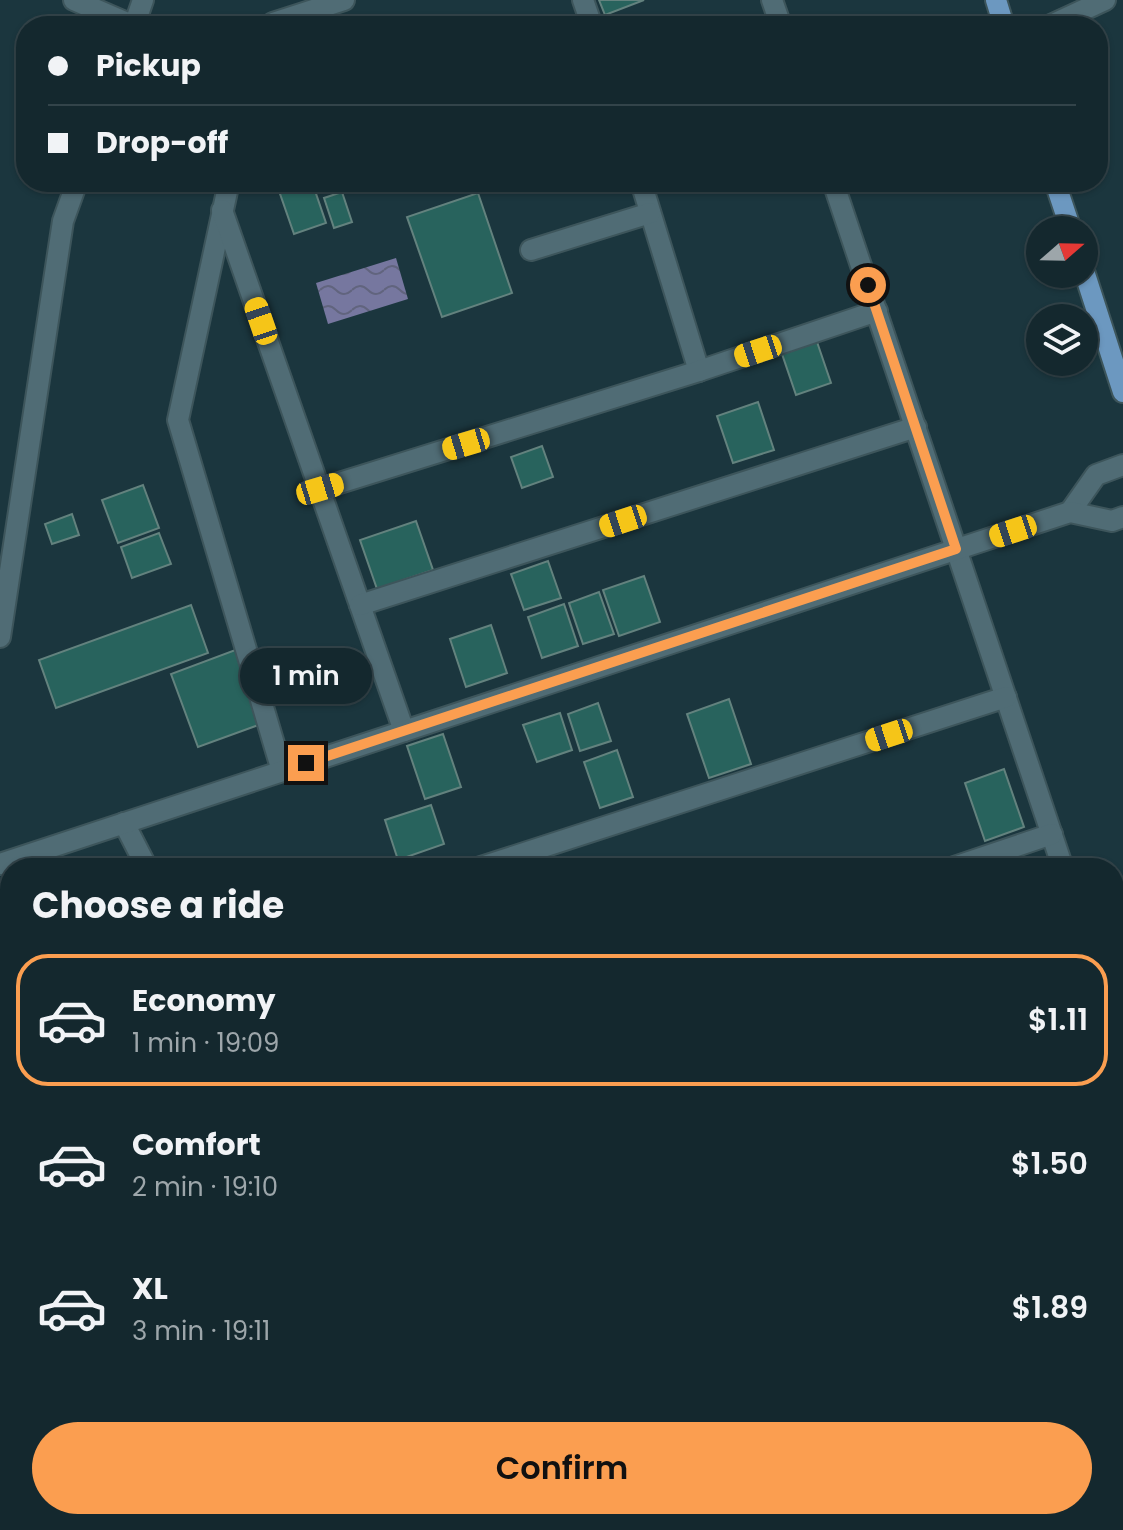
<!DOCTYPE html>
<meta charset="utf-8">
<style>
:root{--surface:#14282e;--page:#1d3036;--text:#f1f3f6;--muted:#9da6aa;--line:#33444a;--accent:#fb9e50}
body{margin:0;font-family:Poppins,sans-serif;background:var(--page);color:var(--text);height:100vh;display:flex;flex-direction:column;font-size:30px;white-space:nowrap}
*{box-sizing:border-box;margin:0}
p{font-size:26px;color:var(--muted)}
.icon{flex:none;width:44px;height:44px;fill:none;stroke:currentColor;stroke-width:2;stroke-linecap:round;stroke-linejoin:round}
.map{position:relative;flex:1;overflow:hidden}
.side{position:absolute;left:0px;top:858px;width:1124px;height:672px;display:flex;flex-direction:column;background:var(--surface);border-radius:32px 32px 0 0;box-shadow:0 2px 6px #0004,0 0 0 2px var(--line)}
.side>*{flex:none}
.top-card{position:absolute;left:16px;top:16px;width:1092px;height:176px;border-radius:32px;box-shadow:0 2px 6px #0004,0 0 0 2px var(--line);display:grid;align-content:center;height:176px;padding:0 32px;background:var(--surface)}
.needle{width:52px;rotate:70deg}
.controls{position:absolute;left:1026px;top:216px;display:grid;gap:16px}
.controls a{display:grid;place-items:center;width:72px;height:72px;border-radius:50%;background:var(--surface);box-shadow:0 2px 6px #0004,0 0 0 2px var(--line);font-size:40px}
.end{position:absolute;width:36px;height:36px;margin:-18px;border:10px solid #fb9e50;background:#111;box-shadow:0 0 0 4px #111}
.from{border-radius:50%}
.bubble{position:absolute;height:56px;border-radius:28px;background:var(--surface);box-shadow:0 2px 6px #0004,0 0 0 2px var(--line);font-size:26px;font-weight:600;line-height:56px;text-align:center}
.car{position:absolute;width:24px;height:48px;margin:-24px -12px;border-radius:10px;box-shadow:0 0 6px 2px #0007;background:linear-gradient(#f5c518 24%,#345 0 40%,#f5c518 0 76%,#345 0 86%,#f5c518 0)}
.top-card b{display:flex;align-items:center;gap:28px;height:76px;font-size:30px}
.top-card b+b{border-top:2px solid var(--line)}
.top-card i{width:20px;height:20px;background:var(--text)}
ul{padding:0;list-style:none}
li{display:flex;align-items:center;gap:24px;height:132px;margin:0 16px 12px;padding:0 16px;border:4px solid transparent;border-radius:32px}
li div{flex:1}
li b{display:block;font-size:30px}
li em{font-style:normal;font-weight:600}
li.current{border-color:var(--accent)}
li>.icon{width:72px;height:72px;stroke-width:1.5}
h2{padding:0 32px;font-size:36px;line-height:96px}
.button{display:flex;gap:16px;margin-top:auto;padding:16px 32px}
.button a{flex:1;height:92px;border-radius:48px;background:var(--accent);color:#111;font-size:32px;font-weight:600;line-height:92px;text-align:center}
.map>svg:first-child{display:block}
.water{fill:url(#water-waves)}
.building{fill:#28635d;stroke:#63827e;stroke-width:2}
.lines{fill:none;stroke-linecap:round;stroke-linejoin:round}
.minor-casing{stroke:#3d555b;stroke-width:24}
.tertiary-casing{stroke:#3d555b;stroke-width:24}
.primary-casing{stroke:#3d555b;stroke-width:24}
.minor{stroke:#506c75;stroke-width:20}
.tertiary{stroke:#506c75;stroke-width:20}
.primary{stroke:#6c98c0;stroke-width:20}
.route{stroke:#fb9e50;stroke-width:10}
</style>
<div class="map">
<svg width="1123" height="1530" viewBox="0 0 1123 1530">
<defs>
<pattern id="water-waves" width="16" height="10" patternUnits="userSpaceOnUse" patternTransform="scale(2)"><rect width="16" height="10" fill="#76779f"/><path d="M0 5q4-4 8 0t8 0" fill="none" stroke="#61647e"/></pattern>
</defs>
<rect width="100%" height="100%" fill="#1b363e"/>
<polygon class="water" points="396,258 408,299 328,324 316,283"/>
<g class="building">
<polygon points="599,0 644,0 605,15"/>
<polygon points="295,182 312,182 326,223 294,234 278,188"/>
<polygon points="342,192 352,222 334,228 324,198"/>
<polygon points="478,193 512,293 442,317 407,217"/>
<polygon points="816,339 831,383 796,395 781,351"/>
<polygon points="758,402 774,450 733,463 717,416"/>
<polygon points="542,446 553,477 522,488 511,457"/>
<polygon points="143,485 159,528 118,543 102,500"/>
<polygon points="72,514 79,535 52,544 45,524"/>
<polygon points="416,521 433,570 377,589 360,540"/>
<polygon points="159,533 171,564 132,578 121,547"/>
<polygon points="548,561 561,598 524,610 511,574"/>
<polygon points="644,576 660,622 619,636 603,590"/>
<polygon points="599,592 614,634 583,644 569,603"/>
<polygon points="564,604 578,646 542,658 528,617"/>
<polygon points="191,605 208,653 56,708 39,660"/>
<polygon points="491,625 507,673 466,687 450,639"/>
<polygon points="238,649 264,723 198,747 171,674"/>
<polygon points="729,699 751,764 709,778 687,714"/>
<polygon points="598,703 611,741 580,751 568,714"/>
<polygon points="560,713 572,750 537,762 523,725"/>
<polygon points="443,734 461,787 425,799 407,746"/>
<polygon points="617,750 633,797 600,808 584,762"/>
<polygon points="1004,769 1024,827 985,841 965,783"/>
<polygon points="431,805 444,844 398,860 385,820"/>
<polygon points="10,956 10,980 3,982 0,959"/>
<polygon points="8,1280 10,1324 0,1328 0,1284"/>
<polygon points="1123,1314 1123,1366 1114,1369 1114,1318"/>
<polygon points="10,1328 10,1376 7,1377 0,1362 0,1333"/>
<polygon points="1123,1496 1123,1530 1063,1530 1060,1521 1063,1520 1114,1520 1114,1500"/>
</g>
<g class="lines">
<defs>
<g id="minor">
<polyline points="74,0 134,26"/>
<polyline points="583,0 592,26"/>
<polyline points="772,0 781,26"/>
<polyline points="273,23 344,0"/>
<polyline points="1049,26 1105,0"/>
<polyline points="229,182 178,420 282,771"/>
<polyline points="641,182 699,371"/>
<polyline points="833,182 1063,868"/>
<polyline points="222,210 404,731"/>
<polyline points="531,250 650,213"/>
<polyline points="320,489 699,371 877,311"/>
<polyline points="1070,512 1096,475 1123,465"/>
<polyline points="360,605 916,427"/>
<polyline points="124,823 147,868"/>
<polyline points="0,864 1070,512 1112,521 1123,517"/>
<polyline points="478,868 1006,697"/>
<polyline points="951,868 1052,834"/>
<polyline points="1114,1020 1123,1047"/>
<polyline points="0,1238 10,1260"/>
<polyline points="1114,1425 1123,1422"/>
<polyline points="0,1427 10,1447"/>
<polyline points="47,1520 52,1530"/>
<polyline points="124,1520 128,1530"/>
<polyline points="259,1520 263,1530"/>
<polyline points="370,1520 373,1530"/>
<polyline points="524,1520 528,1530"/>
<polyline points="679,1520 683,1530"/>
<polyline points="856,1530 873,1520"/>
</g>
<g id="tertiary">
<polyline points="134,26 143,0"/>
<polyline points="0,637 63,221 77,182"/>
</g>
<g id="primary">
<polyline points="996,0 1004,26"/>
<polyline points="1055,182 1071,230"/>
<polyline points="1084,271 1123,392"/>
</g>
</defs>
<use href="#minor" class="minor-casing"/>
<use href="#tertiary" class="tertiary-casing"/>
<use href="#primary" class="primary-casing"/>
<use href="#minor" class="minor"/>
<use href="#tertiary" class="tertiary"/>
<use href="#primary" class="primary"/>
</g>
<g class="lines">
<polyline class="route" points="306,763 956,549 868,285"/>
</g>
</svg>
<div class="controls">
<a><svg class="needle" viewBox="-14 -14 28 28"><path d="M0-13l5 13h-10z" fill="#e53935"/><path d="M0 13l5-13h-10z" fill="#9da6aa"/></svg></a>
<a><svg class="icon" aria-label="layers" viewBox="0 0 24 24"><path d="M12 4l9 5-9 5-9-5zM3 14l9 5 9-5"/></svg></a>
</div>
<i class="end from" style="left:868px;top:285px"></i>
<i class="end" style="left:306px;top:763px"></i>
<div class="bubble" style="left:240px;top:648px;width:132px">1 min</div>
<i class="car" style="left:261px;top:321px;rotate:341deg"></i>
<i class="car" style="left:758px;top:351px;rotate:252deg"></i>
<i class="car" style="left:466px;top:444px;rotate:253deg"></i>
<i class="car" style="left:320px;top:489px;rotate:73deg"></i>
<i class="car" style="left:623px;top:521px;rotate:252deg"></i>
<i class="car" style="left:1013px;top:531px;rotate:252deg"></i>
<i class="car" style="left:889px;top:735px;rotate:252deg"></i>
<div class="top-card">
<b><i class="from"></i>Pickup</b>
<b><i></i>Drop-off</b>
</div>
<section class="side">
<h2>Choose a ride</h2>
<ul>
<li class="current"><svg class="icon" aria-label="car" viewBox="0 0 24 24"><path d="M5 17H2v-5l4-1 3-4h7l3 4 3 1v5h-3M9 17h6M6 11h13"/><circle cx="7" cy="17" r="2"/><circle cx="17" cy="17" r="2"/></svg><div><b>Economy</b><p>1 min · 19:09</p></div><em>$1.11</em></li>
<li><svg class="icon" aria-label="car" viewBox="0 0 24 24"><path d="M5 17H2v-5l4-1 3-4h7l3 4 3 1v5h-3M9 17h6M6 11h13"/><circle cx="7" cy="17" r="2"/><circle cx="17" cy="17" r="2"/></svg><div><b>Comfort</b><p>2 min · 19:10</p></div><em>$1.50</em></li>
<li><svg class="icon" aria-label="car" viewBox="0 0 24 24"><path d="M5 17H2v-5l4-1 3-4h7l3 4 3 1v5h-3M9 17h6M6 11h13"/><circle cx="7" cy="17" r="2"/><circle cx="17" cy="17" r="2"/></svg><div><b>XL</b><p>3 min · 19:11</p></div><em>$1.89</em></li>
</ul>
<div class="button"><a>Confirm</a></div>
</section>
</div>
